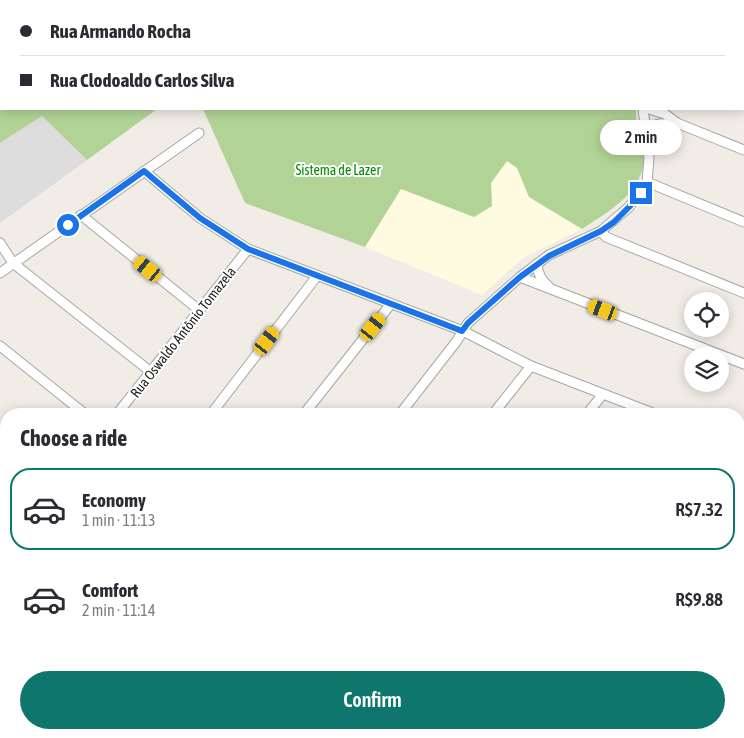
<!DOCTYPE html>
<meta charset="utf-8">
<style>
:root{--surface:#fff;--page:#f7f7f7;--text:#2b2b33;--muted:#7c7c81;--line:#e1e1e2;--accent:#0f766e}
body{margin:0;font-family:"Asap Condensed",sans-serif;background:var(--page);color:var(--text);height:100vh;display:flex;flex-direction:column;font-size:19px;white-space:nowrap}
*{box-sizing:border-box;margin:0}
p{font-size:16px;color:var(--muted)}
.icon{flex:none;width:28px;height:28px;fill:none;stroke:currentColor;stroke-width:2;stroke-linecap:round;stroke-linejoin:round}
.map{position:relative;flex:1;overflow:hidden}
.sheet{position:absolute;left:0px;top:408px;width:745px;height:331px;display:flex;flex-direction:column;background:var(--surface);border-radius:20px 20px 0 0;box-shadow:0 2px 12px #0003}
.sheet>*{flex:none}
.top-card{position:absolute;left:0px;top:0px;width:745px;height:110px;box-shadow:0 2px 12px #0003;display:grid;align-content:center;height:110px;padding:0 20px;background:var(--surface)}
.tools{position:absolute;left:684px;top:292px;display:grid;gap:10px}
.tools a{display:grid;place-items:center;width:45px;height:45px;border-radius:50%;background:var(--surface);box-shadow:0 2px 12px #0003;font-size:25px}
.end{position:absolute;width:22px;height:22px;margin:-11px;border:6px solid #1a73e8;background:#fff;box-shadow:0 0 0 2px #fff}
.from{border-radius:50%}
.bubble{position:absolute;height:35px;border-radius:18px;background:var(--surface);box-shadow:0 2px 12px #0003;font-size:16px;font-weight:600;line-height:35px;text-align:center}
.car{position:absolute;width:15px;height:30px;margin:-15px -8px;border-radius:6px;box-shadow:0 0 4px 1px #0007;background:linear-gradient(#f5c518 24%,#345 0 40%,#f5c518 0 76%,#345 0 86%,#f5c518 0)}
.top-card b{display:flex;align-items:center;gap:18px;height:48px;font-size:19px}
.top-card b+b{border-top:1px solid var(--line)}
.top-card i{width:12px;height:12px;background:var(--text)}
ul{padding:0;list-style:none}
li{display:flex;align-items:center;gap:15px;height:82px;margin:0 10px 8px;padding:0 10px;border:2px solid transparent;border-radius:20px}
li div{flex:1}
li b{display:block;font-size:19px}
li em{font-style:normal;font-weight:600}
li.selected{border-color:var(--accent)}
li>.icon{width:45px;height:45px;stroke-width:1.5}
h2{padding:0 20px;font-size:22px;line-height:60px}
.primary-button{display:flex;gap:10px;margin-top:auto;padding:10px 20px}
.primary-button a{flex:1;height:58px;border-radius:30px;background:var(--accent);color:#fff;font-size:20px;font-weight:600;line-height:58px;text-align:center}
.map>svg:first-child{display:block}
.residential{fill:#dedddd}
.education{fill:#fffbe1}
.forest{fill:#b1d496}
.park{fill:#c3febf}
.pitch{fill:#7ce7b0}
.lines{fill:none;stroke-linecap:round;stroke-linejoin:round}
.stream{stroke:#a2dde3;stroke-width:2.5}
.minor-casing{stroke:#a7a7a7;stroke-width:11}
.minor{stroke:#fff;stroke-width:9}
.route{stroke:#1a73e8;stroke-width:6}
.labels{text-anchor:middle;stroke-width:4;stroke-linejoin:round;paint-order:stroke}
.park-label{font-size:14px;fill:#088a01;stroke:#fff}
.street-label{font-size:14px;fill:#202020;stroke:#fff}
</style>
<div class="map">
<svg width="744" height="738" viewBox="0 0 744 738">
<rect width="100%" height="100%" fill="#f1ece5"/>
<g class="residential">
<polygon points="42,116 87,160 0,223 0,143"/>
<polygon points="744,619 744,738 651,738 655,733 739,732 739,626"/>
</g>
<polygon class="education" points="507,161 517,168 529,197 582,229 523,258 482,295 365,247 401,188 474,217 492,206 491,183"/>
<g class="forest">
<polygon points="0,0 688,0 1,1 1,109 157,109 87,160 42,116 0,143"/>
<path d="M 203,109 L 636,109 C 636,116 636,125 638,132 C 640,140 644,147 644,155 C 645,192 609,211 582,229 L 529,197 L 517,168 L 507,161 L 491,183 L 492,206 L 474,217 L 401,189 L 365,247 L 245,203 Z"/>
</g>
<polygon class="park" points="0,446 6,451 6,732 112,733 108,738 0,738"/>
<polygon class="pitch" points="0,460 6,464 6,521 0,517"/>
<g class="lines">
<g class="stream">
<polyline points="241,1 242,0"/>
<polyline points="0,50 1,50"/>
</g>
<defs>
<g id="minor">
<polyline points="732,0 735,1"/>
<polyline points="699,1 700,0"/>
<polyline points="649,109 665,114 677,123 744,150"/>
<polyline points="645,128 659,124 677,123"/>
<polyline points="144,171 200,218 248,249 463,331 531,366 655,414"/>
<polyline points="647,182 744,222"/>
<polyline points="81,215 199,310"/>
<polyline points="601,231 606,237 744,293"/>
<polyline points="0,243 13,263 151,372"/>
<path d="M 537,264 C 538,274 541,280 549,287"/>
<polyline points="0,273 199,133"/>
<polyline points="520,277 744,364"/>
<polyline points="0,346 85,414"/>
<polyline points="117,414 248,249"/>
<polyline points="211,414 317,276"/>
<polyline points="304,414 390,305"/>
<polyline points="400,414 456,342 468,323 520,277 549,255 601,231 629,207 647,182 649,158 643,109"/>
<polyline points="493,414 531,366"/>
<polyline points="587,414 603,394"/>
<polyline points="0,442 6,447"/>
<polyline points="739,457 744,450"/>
<polyline points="739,579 744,572"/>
<polyline points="138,732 145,738"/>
<polyline points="258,732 265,738"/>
<polyline points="373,732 380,738"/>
<polyline points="116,738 120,732"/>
<polyline points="426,738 430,732"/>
<polyline points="523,738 527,732"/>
<polyline points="615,738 619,732"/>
</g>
</defs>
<use href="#minor" class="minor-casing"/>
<use href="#minor" class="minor"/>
</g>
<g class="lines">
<polyline class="route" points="68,225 144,171 200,218 248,249 462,331 468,323 520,277 549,256 601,231 614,222 629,207 641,193"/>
</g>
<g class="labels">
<g class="park-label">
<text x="338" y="175">Sistema de Lazer</text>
</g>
<g class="street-label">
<text transform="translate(183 332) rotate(-52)" y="5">Rua Oswaldo Antônio Tomazela</text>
</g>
</g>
</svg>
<div class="tools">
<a><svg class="icon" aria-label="locate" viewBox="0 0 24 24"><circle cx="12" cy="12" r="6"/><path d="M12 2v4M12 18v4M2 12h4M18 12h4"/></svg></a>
<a><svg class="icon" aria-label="layers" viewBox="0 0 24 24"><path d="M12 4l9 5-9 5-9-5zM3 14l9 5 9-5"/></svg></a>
</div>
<i class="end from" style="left:68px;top:225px"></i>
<i class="end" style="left:641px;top:193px"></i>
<div class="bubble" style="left:600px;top:120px;width:82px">2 min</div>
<i class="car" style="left:148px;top:269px;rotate:309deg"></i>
<i class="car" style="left:603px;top:310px;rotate:291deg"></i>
<i class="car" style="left:373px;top:327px;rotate:38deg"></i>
<i class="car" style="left:267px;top:341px;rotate:37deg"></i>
<div class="top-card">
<b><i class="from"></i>Rua Armando Rocha</b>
<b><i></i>Rua Clodoaldo Carlos Silva</b>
</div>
<section class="sheet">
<h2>Choose a ride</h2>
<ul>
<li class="selected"><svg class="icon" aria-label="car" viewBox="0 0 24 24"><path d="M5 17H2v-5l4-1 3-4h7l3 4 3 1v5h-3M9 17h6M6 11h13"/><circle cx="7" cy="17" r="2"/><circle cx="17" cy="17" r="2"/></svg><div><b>Economy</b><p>1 min · 11:13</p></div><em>R$7.32</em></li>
<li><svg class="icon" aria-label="car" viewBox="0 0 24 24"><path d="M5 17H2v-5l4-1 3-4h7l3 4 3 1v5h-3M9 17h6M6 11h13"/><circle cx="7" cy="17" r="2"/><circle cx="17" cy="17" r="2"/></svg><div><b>Comfort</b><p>2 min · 11:14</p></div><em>R$9.88</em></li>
</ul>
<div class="primary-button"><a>Confirm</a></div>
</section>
</div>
